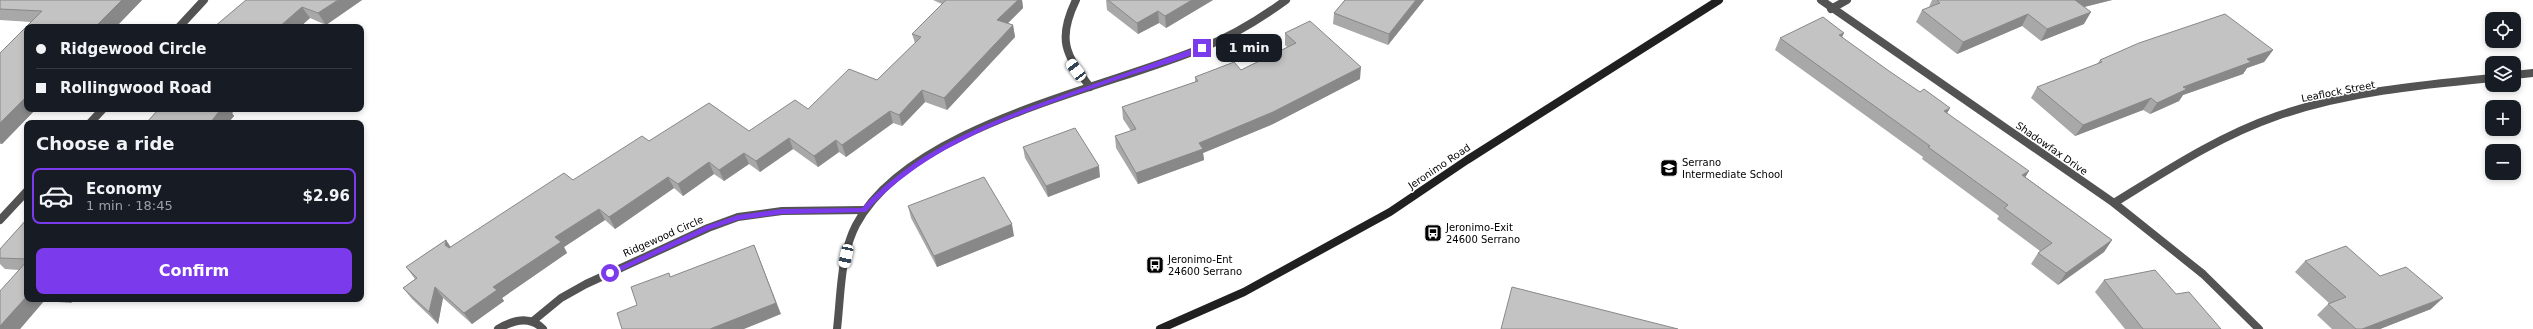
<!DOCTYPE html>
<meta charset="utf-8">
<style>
:root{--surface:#171b24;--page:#242831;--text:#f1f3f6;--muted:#9ea1a6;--line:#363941;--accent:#7c3aed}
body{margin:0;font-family:"DejaVu Sans",sans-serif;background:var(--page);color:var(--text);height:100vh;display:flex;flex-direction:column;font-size:15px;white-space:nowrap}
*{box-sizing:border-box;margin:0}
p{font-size:13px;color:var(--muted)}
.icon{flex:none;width:22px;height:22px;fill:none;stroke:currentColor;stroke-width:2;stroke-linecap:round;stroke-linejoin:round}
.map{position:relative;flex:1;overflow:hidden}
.side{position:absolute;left:24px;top:120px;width:340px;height:182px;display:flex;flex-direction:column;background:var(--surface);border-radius:8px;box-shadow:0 2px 6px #0003}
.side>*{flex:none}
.banner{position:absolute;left:24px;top:24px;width:340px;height:88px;border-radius:8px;box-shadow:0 2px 6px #0003;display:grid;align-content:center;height:88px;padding:0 12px;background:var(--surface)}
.controls{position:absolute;left:2485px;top:12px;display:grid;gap:8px}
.controls a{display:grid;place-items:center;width:36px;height:36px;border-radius:8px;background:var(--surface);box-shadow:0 2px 6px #0003;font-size:20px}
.end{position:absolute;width:18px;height:18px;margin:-9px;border:5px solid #7c3aed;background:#fff;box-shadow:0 0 0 2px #fff}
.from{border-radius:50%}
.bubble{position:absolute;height:28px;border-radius:8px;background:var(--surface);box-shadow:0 2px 6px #0003;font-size:13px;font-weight:700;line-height:28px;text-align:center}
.car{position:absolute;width:12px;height:24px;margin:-12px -6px;border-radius:5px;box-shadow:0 0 3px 1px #0007;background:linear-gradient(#fff 24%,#345 0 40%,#fff 0 76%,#345 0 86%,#fff 0)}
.banner b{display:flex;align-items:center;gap:14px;height:38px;font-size:15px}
.banner b+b{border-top:1px solid var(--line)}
.banner i{width:10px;height:10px;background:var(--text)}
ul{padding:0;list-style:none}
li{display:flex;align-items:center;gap:12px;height:56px;margin:0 8px 6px;padding:0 4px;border:2px solid transparent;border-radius:8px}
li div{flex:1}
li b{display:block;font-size:15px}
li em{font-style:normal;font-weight:700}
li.active{border-color:var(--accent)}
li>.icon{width:36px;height:36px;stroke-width:1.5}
h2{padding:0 12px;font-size:18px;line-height:48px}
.primary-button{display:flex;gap:8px;margin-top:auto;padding:8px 12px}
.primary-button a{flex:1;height:46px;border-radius:8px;background:var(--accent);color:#fff;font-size:16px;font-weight:700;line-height:46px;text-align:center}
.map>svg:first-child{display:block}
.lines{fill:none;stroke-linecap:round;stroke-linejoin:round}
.minor{stroke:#535353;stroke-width:8}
.secondary{stroke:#202020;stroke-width:8}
.wall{fill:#a8a8a8}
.shaded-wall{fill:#888}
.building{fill:#c3c3c3;stroke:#888}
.route{fill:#7c3aed}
.labels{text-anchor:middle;stroke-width:3;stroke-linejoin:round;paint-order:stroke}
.street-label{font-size:10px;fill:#000;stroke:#fff}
.poi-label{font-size:10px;fill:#000;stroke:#fff;text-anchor:start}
</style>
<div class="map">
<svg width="2533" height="329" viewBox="0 0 2533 329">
<rect width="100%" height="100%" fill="#fff"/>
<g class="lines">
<g class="minor">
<path d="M 1076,0 C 1057,39 1065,54 1090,87"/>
<polyline points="1821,0 2114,203 2203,274 2259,329"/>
<polyline points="1831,9 1847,0"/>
<polyline points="179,27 204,0"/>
<polyline points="2514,75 2533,73"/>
<polyline points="90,123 103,109"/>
<path d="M 2114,203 C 2166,171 2219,136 2277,116 C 2346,92 2420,85 2492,78"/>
<polyline points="0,220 27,191"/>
<polyline points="533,321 561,298 586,284 708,228 738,217 782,211 864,210"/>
<path d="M 498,329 C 513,320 530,315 543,329"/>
<path d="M 837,329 C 841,295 840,256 856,225 C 908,126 1104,89 1202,48 C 1232,36 1260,19 1286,0"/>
</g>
<polyline class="secondary" points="1160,329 1244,292 1390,212 1467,160 1719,0"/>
</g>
<g class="wall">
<polygon points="0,0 142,0 2,144 0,144 0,53 31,22 0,20"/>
<polygon points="246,0 362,0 326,25 310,18 300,27 214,27"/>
<polygon points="933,0 1022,0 1023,8 1008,23 1013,25 1015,37 947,110 925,102 902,126 893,123 846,157 839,152 818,167 793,149 760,172 749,164 724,181 714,174 683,196 674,188 615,229 605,220 564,247 567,253 502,298 504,301 472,324 443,298 438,324 412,299 403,288 415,279 406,267 446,240 450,247 573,180 649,141 749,131 808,109 877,80 915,43 912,34 942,4"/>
<polygon points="1106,0 1213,0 1166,28 1159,23 1138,34 1107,10"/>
<polygon points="1345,0 1424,0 1388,45 1333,24 1334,13"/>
<polygon points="1932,0 2112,0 2084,7 2084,24 2041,41 2022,26 1957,54 1916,22 1922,10 1929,7"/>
<polygon points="1285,33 1360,79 1273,124 1203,153 1204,160 1138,184 1116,148 1115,136 1131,131 1123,119 1122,107 1195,82 1195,77 1241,70 1287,47 1285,45"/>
<polygon points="1780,38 1842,38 1947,114 2025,177 2112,240 2104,252 2058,285 2031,264 2038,253 2040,251 1997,219 1999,216 1922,159 1923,157 1775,50"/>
<polygon points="2273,50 2264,62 2247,68 2243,74 2183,95 2179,101 2150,114 2143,110 2075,136 2031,98 2037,87 2097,64 2100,60"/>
<polygon points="146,109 236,109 232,113 234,116 228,123 146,123 157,111 147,110"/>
<polygon points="1023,147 1100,177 1048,197 1025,158"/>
<polygon points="908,206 1014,236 937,267 911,218"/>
<polygon points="27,219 27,299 74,299 71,303 44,301 20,329 0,329 19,270 5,269 0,264 0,249"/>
<polygon points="2305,261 2380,276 2431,309 2380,329 2332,329 2317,315 2329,303 2295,272"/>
<polygon points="2104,280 2176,294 2221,329 2125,329 2095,292"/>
</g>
<g class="shaded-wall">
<polygon points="122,0 142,0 116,27 95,27"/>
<polygon points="338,0 362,0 326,25 318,13"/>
<polygon points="1018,0 1022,0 1023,8 1000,31 997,20"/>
<polygon points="1192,0 1213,0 1166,28 1165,16"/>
<polygon points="1416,0 1424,0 1388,45 1389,34"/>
<polygon points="2074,0 2112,0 2068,11"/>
<polygon points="302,7 310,18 300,27 279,27"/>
<polygon points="1158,11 1159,23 1138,34 1137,23"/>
<polygon points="2091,12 2084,24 2041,41 2047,29"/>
<polygon points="2028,14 2022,26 1957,54 1963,42"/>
<polygon points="1013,25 1015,37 947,110 944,98"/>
<polygon points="1844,33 1839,44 1839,35"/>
<polygon points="2273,50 2264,62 2247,68 2243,74 2183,95 2179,101 2150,114 2157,103 2183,87 2247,59"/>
<polygon points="1361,67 1360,79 1273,124 1203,153 1204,160 1138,184 1136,173"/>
<polygon points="922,90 925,102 902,126 899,115"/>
<polygon points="27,96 27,109 36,109 2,144 0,142 0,123"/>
<polygon points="2151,98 2143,110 2075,136 2083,125"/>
<polygon points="1950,108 1944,119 1944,111"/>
<polygon points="221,109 236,109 232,113 234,116 228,123 210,123"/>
<polygon points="890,111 893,123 846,157 842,145"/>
<polygon points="789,138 793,149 760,172 756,161"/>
<polygon points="836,140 839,152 818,167 814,156"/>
<polygon points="744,153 749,164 724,181 719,170"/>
<polygon points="709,162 714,174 683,196 678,184"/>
<polygon points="1099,166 1100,177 1048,197 1046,186"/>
<polygon points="2029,171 2022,183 2022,175"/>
<polygon points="668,177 674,188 615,229 609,217"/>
<polygon points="599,209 605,220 564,247 567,253 502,298 504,301 472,324 464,313 493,287 555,237"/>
<polygon points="1012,224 1014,236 937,267 934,256"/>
<polygon points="446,240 454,252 445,245"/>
<polygon points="2112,240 2104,252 2058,285 2066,273"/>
<polygon points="754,245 781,314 744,329 710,329"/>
<polygon points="435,287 443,298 438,324 429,312"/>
<polygon points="27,296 27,299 42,299 44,301 20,329 0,329 0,326"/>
<polygon points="2443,298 2431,309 2380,329 2362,329"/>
<polygon points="67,299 74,299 71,303"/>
</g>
<g class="building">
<polygon points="0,0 122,0 95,27 27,27 27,96 0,123 0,53 42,11 0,9"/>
<polygon points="246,0 338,0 318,13 302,7 279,27 214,27"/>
<polygon points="946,0 1018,0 997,20 1013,25 944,98 922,90 899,115 890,111 842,145 836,140 814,156 789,138 756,161 744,153 719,170 709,162 678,184 668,177 609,217 599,209 555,237 561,242 493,287 497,290 464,313 435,287 429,312 403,288 417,278 406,267 446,240 445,245 449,248 564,173 573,180 642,136 649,141 709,103 749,131 795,100 808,109 849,69 877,80 921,37 912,34"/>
<polygon points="1108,0 1192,0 1165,16 1158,11 1137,23"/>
<polygon points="1345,0 1416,0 1389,34 1334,13"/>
<polygon points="1937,0 2075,0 2091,12 2047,29 2028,14 1963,42 1922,10 1940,3"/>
<polygon points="2225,14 2273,50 2247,59 2251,62 2183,87 2187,89 2157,103 2151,98 2083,125 2037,87 2102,62 2100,60 2139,43"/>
<polygon points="1823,17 1844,33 1839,35 1889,71 1920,92 1924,89 1950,108 1944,111 2029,171 2022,175 2112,240 2066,273 2038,253 2052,243 2004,208 2008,205 1928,147 1930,146 1780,38"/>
<polygon points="1310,21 1361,67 1273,112 1199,143 1203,149 1136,173 1115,136 1136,129 1122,107 1198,81 1195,77 1234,62 1241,70 1296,43 1285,33"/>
<polygon points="159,109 221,109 210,123 146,123"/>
<polygon points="1075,128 1099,166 1046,186 1023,147"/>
<polygon points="984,177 1012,224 934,256 908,206"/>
<polygon points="27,219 27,259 0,258 0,249"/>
<polygon points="754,245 776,303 710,329 622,329 617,313 637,305 631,287 669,273 670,277"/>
<polygon points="2346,246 2380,276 2406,267 2443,298 2362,329 2356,329 2328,304 2346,297 2305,261"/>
<polygon points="27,261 27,296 0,326 0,291"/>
<polygon points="2155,270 2176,294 2189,292 2221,329 2143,329 2104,280"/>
<polygon points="1512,287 1678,329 1501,329"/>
</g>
<path class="route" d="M 1200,46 L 1205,48 C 1196,56 1143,71 1128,76 C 1036,109 934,137 866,212 L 782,214 L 738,220 L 711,229 L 612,275 L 606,273 L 706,226 L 738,215 L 782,209 L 862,208 C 918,147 995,119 1071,92 C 1114,77 1157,62 1200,46 Z"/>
<defs>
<symbol id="school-square" viewBox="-11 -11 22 22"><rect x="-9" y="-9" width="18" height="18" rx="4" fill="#000" stroke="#fff"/><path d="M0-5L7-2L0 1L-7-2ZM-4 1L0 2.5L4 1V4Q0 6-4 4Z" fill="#fff"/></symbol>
<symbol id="bus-square" viewBox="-11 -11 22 22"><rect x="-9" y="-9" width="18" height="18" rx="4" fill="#000" stroke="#fff"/><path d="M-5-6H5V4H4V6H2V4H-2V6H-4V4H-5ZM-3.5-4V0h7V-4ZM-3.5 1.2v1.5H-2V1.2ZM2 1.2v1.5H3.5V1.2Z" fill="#fff"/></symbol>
</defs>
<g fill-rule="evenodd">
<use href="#school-square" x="1659" y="158" width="20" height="20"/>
<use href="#bus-square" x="1423" y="223" width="20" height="20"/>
<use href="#bus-square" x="1145" y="255" width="20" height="20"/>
</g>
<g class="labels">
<g class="street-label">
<text transform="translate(2338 91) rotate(-11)" y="4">Leaflock Street</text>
<text transform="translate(2052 148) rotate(35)" y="4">Shadowfax Drive</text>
<text transform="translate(1439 166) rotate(-34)" y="4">Jeronimo Road</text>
<text transform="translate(663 236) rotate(-24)" y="4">Ridgewood Circle</text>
</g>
<g class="poi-label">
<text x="1682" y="166">Serrano<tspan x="1682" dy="12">Intermediate School</tspan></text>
<text x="1446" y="231">Jeronimo-Exit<tspan x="1446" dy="12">24600 Serrano</tspan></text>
<text x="1168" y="263">Jeronimo-Ent<tspan x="1168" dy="12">24600 Serrano</tspan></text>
</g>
</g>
</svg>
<div class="controls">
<a><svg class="icon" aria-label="locate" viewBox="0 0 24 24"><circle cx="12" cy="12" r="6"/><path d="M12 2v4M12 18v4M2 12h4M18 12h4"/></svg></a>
<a><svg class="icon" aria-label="layers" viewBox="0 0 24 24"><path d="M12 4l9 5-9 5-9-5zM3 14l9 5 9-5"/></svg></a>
<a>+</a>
<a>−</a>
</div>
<i class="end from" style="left:610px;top:273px"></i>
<i class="end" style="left:1202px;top:48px"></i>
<div class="bubble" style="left:1216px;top:34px;width:66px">1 min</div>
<i class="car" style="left:1076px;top:70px;rotate:323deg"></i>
<i class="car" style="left:846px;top:256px;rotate:192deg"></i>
<div class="banner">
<b><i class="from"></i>Ridgewood Circle</b>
<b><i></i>Rollingwood Road</b>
</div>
<section class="side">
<h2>Choose a ride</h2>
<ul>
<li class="active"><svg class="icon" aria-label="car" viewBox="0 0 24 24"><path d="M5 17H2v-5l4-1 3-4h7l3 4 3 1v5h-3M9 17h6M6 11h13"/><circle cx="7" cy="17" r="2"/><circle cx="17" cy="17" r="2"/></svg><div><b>Economy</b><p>1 min · 18:45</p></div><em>$2.96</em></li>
</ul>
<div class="primary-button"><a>Confirm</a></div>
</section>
</div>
